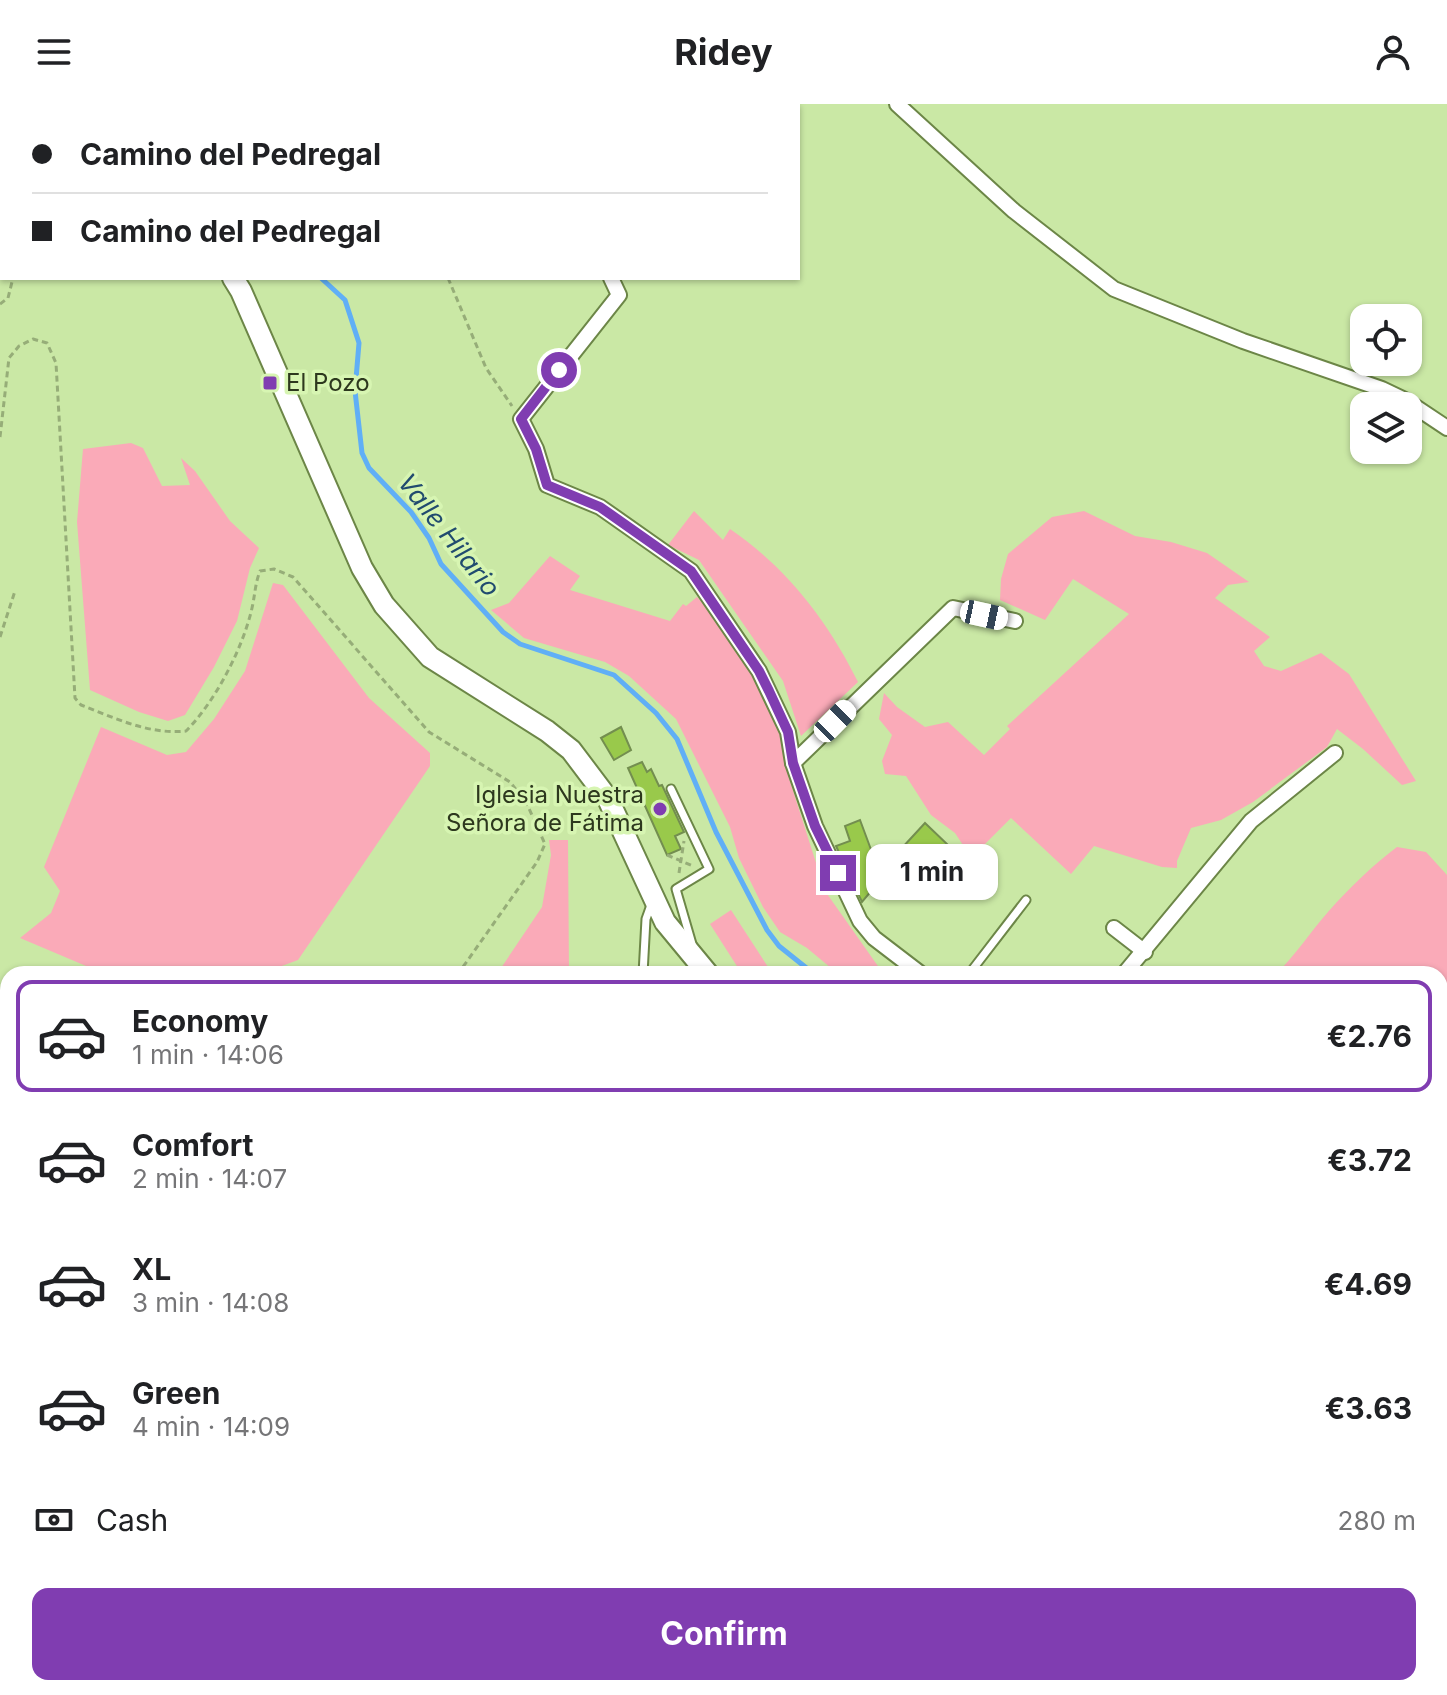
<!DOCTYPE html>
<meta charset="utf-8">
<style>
:root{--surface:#fff;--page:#f2f2f2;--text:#202124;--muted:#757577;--line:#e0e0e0;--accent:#803db1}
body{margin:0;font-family:Inter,sans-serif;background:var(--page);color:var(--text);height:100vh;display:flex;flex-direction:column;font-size:30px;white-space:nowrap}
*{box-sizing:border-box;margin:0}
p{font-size:26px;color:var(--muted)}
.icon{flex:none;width:44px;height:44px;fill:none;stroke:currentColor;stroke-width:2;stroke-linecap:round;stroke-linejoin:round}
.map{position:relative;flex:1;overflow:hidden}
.drawer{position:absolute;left:0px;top:862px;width:1448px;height:730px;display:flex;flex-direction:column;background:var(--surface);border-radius:24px 24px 0 0;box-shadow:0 2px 6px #0004}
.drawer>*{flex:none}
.banner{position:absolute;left:0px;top:0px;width:800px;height:176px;box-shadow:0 2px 6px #0004;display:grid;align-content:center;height:176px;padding:0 32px;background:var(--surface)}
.controls{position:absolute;left:1350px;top:200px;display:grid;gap:16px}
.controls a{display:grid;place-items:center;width:72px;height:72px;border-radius:16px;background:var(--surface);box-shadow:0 2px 6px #0004;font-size:40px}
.end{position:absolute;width:36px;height:36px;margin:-18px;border:10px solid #803db1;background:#fff;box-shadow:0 0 0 4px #fff}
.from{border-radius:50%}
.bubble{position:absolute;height:56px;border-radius:16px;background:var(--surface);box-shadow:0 2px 6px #0004;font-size:26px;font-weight:700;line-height:56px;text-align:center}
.car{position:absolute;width:24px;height:48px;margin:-24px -12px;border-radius:10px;box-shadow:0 0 6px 2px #0007;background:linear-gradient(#fff 24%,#345 0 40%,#fff 0 76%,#345 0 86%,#fff 0)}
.banner b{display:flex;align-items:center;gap:28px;height:76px;font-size:30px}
.banner b+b{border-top:2px solid var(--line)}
.banner i{width:20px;height:20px;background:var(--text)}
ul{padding:14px 0 0;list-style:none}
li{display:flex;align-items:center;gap:24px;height:112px;margin:0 16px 12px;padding:0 16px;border:4px solid transparent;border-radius:16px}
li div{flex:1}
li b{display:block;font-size:30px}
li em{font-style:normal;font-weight:700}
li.active{border-color:var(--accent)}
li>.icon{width:72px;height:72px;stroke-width:1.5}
.pay{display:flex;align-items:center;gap:20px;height:88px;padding:0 32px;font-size:30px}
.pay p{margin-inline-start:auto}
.primary-button{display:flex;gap:16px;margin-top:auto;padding:16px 32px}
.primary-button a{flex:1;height:92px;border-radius:16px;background:var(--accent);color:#fff;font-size:32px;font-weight:700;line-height:92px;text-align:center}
header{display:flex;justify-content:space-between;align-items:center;height:104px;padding:0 32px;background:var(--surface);font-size:36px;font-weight:700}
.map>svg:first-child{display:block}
.green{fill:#faaab8}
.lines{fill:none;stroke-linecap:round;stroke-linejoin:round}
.stream{stroke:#60aff6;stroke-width:5}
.building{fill:#99c94b;stroke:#738e4f;stroke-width:2}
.lane-casing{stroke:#6c8647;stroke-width:11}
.street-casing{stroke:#6c8647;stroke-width:18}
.secondary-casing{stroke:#6c8647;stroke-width:24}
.path{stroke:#96ad78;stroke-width:3;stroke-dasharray:6 4;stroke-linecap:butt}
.lane{stroke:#fff;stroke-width:7}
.street{stroke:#fff;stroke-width:14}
.secondary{stroke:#fff;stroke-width:20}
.route{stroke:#803db1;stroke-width:10}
.poi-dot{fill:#803db1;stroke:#d7f5b2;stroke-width:3}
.labels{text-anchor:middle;stroke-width:7;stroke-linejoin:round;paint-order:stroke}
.poi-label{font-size:24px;fill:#2d381e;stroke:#d7f5b2;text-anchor:start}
.water-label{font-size:26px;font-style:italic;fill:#214b6f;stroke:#d7f5b2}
</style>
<header><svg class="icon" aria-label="menu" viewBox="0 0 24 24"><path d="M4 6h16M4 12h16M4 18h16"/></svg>Ridey<svg class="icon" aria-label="person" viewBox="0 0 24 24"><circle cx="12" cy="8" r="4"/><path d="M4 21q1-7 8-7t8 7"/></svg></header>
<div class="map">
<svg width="1447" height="1591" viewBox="0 0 1447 1591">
<rect width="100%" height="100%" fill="#cae8a5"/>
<g class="green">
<polygon points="131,339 143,344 162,382 190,381 181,354 195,367 230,417 259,444 250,464 237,517 214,563 185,611 168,617 139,608 90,586 77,418 83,345"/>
<path d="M 694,407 L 723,436 L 730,425 C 786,463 828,517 858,578 L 801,632 L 783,577 L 699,456 L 668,441 Z"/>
<polygon points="1084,407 1135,432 1171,438 1207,449 1249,478 1228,481 1215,494 1270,533 1254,547 1264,562 1281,567 1321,549 1349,570 1416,677 1402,681 1363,645 1337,625 1327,643 1253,698 1221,716 1191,724 1177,757 1177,764 1162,763 1094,742 1071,770 1011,714 978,747 965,744 955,729 931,711 906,672 885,670 882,657 892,631 879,615 884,589 897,603 925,623 948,618 984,651 1010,625 1007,622 1129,510 1073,475 1045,516 1000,496 1001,475 1008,450 1052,413"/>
<polygon points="550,452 580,472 570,486 670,517 683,500 686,502 697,493 712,510 753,569 782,632 788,671 825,787 880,865 876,870 834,870 831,864 807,844 780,828 763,803 739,754 730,723 676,615 629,572 605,558 524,534 491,506 509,499"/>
<polygon points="273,479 283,481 369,594 430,649 430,662 298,856 260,870 105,870 20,834 51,809 60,787 44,763 101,623 167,651 186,648 214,615 245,567"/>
<polygon points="549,736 568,736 569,870 497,870 542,803 551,751"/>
<path d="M 1397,743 L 1426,748 L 1447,771 L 1447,1062 L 1440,1070 L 1440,960 L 1445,954 L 1440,952 L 1440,870 L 1276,870 C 1296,851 1310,828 1328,808 C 1349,784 1372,762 1397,743 Z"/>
<polygon points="731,806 768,863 757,870 742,870 710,820"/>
<polygon points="1440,1261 1447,1264 1447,1383 1440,1380"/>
<polygon points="1447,1485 1447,1591 1375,1591 1371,1584 1440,1584 1440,1493"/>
</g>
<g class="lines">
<g class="stream">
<polyline points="227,2 228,0"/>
<polyline points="321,174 345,196 359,239 355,287 362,349 369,364 411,408 429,434 441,460 503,528 520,540 614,571 656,609 677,635 716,728 767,826 779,842 814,870"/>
<polyline points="0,1038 8,1043"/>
<polyline points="1440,1412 1447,1417"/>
</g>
</g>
<g class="building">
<polygon points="621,623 631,646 614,656 601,634"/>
<polygon points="642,658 647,668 651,665 659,682 662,681 684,728 675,732 681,745 667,751 628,664"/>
<polygon points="860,716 876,759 873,761 878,772 868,776 872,786 862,798 836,742 850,737 845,722"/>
<polygon points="925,719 949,742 940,751 933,745 919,761 901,745"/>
</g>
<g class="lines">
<defs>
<g id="lane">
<polyline points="671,685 709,765 676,785 692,840"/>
<polyline points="643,870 646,815 651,801"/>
<polyline points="969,870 1026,796"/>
<polyline points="805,1591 810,1584"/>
</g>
<g id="street">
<polyline points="897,0 1014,107 1114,185 1243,237 1382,285 1405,296 1447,324"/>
<polyline points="561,2 563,0"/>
<polyline points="611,174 619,191 521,315 536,345 547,381 600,403 691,467 759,567 788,628 793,659 815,722 860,817 874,834 921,870"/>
<polyline points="793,659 953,504 1015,517"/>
<polyline points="1114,824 1145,848"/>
<polyline points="1124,870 1251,717 1335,649"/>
<polyline points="1440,1159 1447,1164"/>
<polyline points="1440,1243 1447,1248"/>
<polyline points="1440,1435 1447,1439"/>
<polyline points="299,1584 304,1591"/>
<polyline points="765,1584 778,1591"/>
<polyline points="1036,1584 1042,1591"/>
<polyline points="578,1591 584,1584"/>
<polyline points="1017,1591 1026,1584"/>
</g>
<g id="secondary">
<polyline points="138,0 139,2"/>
<polyline points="233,174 241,187 362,464 384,501 430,553 547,627 571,646 608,695 665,818 708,870"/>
<polyline points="1361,1584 1367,1591"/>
</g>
</defs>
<use href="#lane" class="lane-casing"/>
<use href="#street" class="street-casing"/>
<use href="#secondary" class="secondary-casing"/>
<g class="path">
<polyline points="353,0 355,2"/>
<polyline points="0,23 2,35"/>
<polyline points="448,174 486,264 512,302"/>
<polyline points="0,200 8,194 13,174"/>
<path d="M 0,333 L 9,254 L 19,242 L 33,235 L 47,239 L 56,259 L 75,594 L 81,601 C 115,614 149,631 186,627 C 215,598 243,544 252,504 C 255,491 255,480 260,467 L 274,465 L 293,473 L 429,628 L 510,678 L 526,698 L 545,740 L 537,758 L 458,870"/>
<polyline points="0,533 15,487"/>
<polyline points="667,751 693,762"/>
<polyline points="679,769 684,737"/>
<polyline points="0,1129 8,1124"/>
</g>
<use href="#lane" class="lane"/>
<use href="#street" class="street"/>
<use href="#secondary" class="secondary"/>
</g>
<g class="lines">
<polyline class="route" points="559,266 521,315 536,345 547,381 600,403 691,467 759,567 769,587 788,628 793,659 815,722 838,769"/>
</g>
<g class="poi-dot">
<rect x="262" y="271" width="16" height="16" rx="4"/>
<circle cx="660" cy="705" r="8"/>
</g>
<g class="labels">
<g class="poi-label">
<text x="286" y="287">El Pozo</text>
<text x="644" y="699" text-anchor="end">Iglesia Nuestra<tspan x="644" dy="28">Señora de Fátima</tspan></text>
</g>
<g class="water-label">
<text transform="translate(449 431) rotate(52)" y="9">Valle Hilario</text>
</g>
</g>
</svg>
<div class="controls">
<a><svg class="icon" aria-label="locate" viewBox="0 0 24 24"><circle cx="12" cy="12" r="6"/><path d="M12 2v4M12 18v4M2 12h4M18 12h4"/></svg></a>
<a><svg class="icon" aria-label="layers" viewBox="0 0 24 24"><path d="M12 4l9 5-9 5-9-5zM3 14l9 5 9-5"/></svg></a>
</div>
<i class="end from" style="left:559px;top:266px"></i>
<i class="end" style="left:838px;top:769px"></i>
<div class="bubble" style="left:866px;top:740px;width:132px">1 min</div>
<i class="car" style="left:984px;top:511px;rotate:102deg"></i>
<i class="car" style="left:835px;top:617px;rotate:45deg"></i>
<div class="banner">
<b><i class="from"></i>Camino del Pedregal</b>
<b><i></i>Camino del Pedregal</b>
</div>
<section class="drawer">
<ul>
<li class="active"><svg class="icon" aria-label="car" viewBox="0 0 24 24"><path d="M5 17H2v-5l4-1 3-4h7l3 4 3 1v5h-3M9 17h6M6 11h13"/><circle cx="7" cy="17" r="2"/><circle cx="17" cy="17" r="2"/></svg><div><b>Economy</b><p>1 min · 14:06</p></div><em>€2.76</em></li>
<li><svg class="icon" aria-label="car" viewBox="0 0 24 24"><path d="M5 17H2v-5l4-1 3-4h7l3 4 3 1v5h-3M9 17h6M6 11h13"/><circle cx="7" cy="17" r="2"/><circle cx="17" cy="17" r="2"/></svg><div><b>Comfort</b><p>2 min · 14:07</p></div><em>€3.72</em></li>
<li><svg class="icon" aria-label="car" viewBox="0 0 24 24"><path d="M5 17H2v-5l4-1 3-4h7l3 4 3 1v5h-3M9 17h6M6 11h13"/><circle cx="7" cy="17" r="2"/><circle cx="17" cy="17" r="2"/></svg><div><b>XL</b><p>3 min · 14:08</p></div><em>€4.69</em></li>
<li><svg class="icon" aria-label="car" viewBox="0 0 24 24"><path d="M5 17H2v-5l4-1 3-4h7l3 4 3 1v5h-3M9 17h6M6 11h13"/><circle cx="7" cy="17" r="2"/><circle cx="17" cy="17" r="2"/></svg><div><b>Green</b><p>4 min · 14:09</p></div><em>€3.63</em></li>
</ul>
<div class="pay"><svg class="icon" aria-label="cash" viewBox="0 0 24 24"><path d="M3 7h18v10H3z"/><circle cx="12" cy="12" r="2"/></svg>Cash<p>280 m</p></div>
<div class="primary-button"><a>Confirm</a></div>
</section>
</div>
